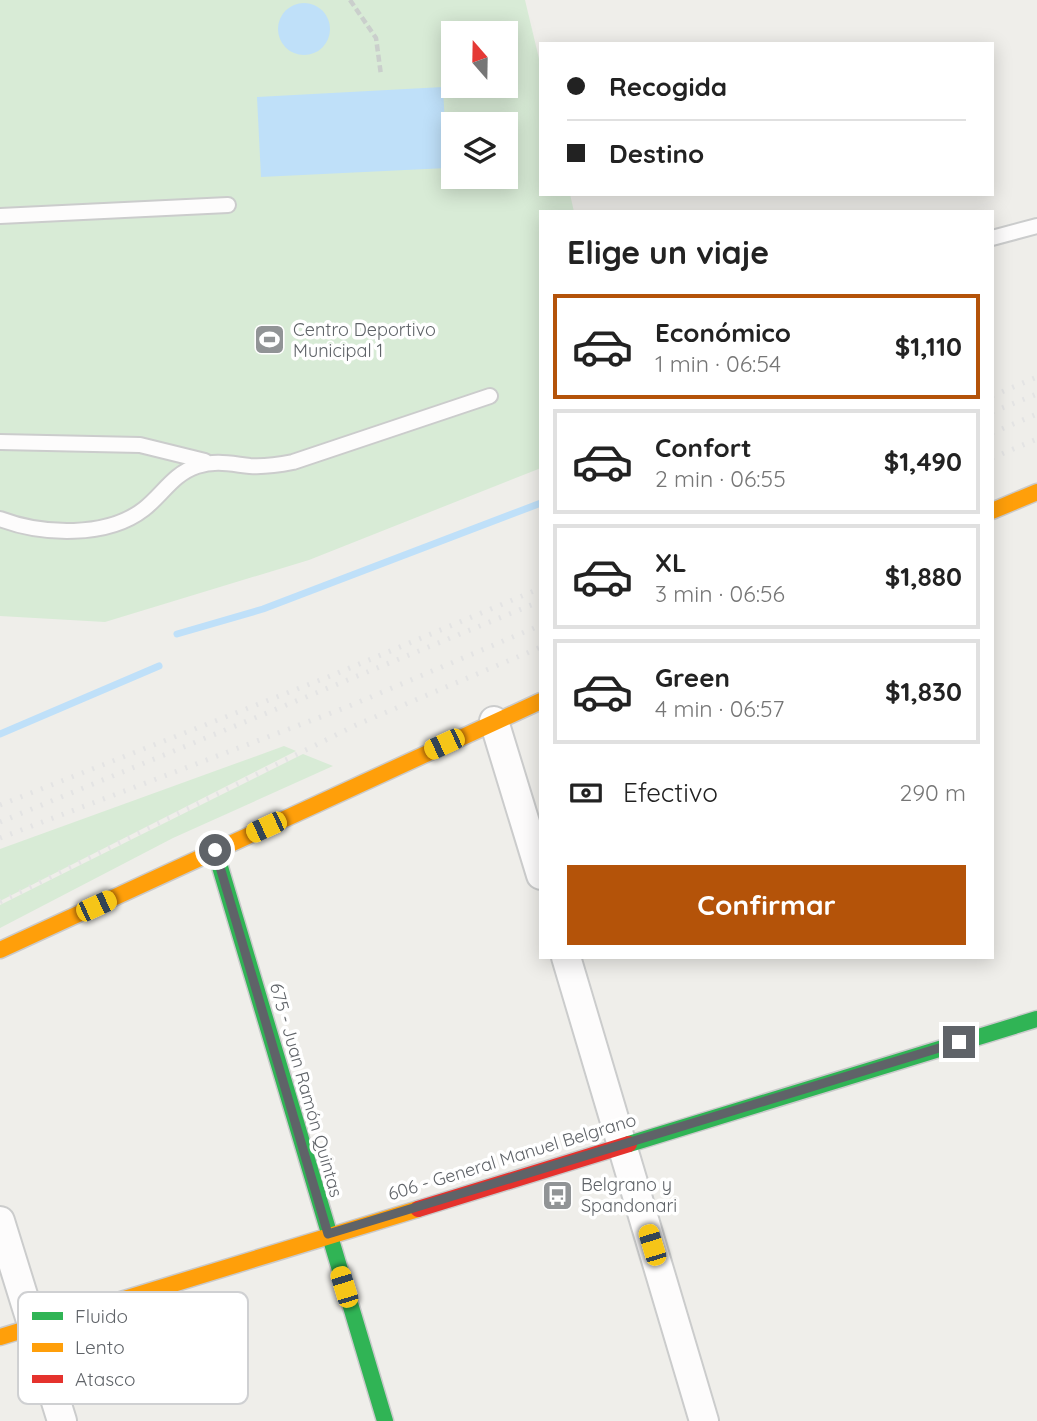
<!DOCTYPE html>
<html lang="es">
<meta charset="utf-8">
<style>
:root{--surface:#fff;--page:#f6f6f6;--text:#222;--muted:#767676;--line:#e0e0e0;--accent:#b45309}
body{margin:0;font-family:Quicksand,sans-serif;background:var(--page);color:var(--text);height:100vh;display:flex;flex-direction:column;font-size:26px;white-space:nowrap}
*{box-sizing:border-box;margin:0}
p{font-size:23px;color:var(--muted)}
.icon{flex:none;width:38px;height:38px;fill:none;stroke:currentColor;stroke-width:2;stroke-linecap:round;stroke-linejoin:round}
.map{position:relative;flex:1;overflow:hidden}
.panel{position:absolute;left:539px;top:210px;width:455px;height:749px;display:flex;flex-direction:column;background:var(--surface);border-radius:0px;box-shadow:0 4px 18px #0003}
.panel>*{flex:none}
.banner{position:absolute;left:539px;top:42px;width:455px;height:154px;border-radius:0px;box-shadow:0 4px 18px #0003;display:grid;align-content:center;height:154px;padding:0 28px;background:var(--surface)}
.needle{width:46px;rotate:340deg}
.fabs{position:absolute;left:441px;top:21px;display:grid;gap:14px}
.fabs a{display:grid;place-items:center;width:77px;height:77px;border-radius:0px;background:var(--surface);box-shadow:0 4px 18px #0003;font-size:35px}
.end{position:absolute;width:32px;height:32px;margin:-16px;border:9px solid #5f6368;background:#fff;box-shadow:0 0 0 4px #fff}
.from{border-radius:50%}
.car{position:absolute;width:21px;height:42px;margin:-21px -10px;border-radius:9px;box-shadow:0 0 5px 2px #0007;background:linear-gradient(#f5c518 24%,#345 0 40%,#f5c518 0 76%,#345 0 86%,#f5c518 0)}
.banner b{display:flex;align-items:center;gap:24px;height:66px;font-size:26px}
.banner b+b{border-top:2px solid var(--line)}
.banner i{width:18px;height:18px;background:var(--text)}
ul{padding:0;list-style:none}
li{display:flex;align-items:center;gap:21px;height:105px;margin:0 14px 10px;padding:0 14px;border:4px solid var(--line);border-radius:0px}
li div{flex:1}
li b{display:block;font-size:26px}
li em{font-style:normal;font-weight:700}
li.active{border-color:var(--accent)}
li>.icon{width:63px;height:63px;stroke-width:1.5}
h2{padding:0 28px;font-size:32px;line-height:84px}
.pay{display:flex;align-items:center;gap:18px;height:77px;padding:0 28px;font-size:26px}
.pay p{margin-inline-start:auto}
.primary-button{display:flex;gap:14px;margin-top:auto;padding:14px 28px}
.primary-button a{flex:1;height:80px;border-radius:0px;background:var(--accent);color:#fff;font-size:28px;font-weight:700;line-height:80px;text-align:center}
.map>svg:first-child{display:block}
.green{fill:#d8ebd6;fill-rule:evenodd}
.water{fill:#bfe0f9}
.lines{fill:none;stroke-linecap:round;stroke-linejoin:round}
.stream{stroke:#bfe0f9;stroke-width:7}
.lane-casing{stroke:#cbcccc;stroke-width:18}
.street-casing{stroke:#cbcccc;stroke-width:32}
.fast-casing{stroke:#cacacb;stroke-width:19}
.slow-casing{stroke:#cacacb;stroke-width:19}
.jam-casing{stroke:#cacacb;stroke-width:19}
.path{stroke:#cacfcc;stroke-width:4.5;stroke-dasharray:7 3.5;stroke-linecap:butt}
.lane{stroke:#fdfcfc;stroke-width:14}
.street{stroke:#fdfcfc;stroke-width:28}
.fast{stroke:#30b455;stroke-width:16}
.slow{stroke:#ff9f0a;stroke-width:16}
.jam{stroke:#e5322d;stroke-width:16}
.rail{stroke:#e4e4e4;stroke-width:5;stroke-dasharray:2 9;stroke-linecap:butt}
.route{stroke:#5f6368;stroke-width:9}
.labels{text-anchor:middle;stroke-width:7;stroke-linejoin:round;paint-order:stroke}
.poi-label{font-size:18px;fill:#5f6368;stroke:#fff;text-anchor:start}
.street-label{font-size:18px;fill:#5f6368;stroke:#fff}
.key{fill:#fff;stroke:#cfd0d2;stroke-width:2}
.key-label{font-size:19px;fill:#5f6368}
</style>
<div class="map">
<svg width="1037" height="1421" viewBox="0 0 1037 1421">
<rect width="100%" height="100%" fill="#efeeea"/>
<g class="green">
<path d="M 0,0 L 525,0 L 541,67 L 541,194 L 570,194 L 574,212 L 541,212 L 541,468 L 309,560 L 105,622 L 0,616 ZM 453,33 L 506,33 L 506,86 L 453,86 ZM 453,124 L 506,124 L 506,177 L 453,177 Z"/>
<polygon points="284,746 296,751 0,901 0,849"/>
<polygon points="303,754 333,766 173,838 0,928 0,905"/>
</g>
<g class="water">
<circle cx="304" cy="29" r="26"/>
<polygon points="443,87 447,168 261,177 257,97"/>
</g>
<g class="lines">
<g class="stream">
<polyline points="177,634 263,609 541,503"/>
<polyline points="0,734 159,666"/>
</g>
<defs>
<g id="lane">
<polyline points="0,216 228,205"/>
<polyline points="992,238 1037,226"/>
<polyline points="0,442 140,445 205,461"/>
<path d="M 0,519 C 42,535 107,538 144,509 C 163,494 173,474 197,466 C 216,460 231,464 250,466 C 265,467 278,465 293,462 L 490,396"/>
</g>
<g id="street">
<polyline points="494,721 541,875"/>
<polyline points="566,957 704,1421"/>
<polyline points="0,1221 62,1421"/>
</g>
<g id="fast">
<polyline points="215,850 385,1421"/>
<polyline points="629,1144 1037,1019"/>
</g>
<g id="slow">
<polyline points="992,511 1037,492"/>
<polyline points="0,950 541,701"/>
<polyline points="0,1337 418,1209"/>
</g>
<polyline id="jam" points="418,1209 629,1144"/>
</defs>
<use href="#lane" class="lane-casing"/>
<use href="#street" class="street-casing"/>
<use href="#fast" class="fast-casing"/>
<use href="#slow" class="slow-casing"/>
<use href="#jam" class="jam-casing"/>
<polyline class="path" points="350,0 376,38 381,75"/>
<use href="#lane" class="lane"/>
<use href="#street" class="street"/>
<use href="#fast" class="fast"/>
<use href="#slow" class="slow"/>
<use href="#jam" class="jam"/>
<g class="rail">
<polyline points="992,396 1037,377"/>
<polyline points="992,412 1037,394"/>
<polyline points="992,433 1037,414"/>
<polyline points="992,458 1037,439"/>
<polyline points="0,805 333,675 541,588"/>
<polyline points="0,822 541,601"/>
<polyline points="0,838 347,707 541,625"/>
<polyline points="0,902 356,725 541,647"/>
</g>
</g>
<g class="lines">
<polyline class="route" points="215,850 328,1234 959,1042"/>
</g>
<defs>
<symbol id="stadium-square" viewBox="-11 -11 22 22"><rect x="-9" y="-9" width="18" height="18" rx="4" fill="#919496" stroke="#fff"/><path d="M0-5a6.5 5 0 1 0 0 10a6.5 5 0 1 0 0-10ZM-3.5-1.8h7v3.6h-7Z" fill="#fff"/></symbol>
<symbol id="bus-square" viewBox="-11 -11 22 22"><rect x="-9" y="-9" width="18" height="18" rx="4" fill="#919496" stroke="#fff"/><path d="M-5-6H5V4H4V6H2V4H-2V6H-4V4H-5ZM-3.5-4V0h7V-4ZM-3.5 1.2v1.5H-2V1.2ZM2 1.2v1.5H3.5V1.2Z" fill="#fff"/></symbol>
</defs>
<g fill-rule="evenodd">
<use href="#stadium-square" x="252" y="322" width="35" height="35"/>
<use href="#bus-square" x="540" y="1178" width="35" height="35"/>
</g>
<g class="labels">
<g class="poi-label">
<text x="293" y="336">Centro Deportivo<tspan x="293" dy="21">Municipal 1</tspan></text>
<text x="581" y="1191">Belgrano y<tspan x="581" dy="21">Spandonari</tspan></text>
</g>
<g class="street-label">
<text transform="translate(306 1090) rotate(74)" y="6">675 - Juan Ramón Quintas</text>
<text transform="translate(512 1157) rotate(-17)" y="6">606 - General Manuel Belgrano</text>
</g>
</g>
<rect x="18" y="1292" width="230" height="112" rx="10" class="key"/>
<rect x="32" y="1312" width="31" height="8" fill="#30b455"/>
<rect x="32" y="1343" width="31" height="9" fill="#ff9f0a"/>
<rect x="32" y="1375" width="31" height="8" fill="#e5322d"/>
<g class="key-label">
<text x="75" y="1323">Fluido</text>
<text x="75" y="1354">Lento</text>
<text x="75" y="1386">Atasco</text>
</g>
</svg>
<div class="fabs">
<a><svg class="needle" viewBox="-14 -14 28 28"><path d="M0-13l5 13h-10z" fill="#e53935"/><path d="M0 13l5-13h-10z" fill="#767676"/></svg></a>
<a><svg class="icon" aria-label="layers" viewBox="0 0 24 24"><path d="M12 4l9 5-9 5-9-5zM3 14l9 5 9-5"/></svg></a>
</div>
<i class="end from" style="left:215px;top:850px"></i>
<i class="end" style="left:959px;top:1042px"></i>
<i class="car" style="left:444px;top:744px;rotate:245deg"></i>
<i class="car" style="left:266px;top:827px;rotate:245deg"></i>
<i class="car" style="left:96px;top:906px;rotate:65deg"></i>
<i class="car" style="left:652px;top:1245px;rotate:343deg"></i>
<i class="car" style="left:344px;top:1287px;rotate:343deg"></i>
<div class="banner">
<b><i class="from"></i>Recogida</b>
<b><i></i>Destino</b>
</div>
<section class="panel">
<h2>Elige un viaje</h2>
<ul>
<li class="active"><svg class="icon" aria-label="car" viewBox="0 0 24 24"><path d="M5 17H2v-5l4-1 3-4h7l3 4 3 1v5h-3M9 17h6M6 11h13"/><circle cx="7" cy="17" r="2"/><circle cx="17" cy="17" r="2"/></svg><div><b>Económico</b><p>1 min · 06:54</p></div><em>$1,110</em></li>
<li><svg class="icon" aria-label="car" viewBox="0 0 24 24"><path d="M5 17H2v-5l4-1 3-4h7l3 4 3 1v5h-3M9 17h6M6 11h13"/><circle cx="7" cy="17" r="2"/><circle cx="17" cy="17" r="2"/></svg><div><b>Confort</b><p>2 min · 06:55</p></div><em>$1,490</em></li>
<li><svg class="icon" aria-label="car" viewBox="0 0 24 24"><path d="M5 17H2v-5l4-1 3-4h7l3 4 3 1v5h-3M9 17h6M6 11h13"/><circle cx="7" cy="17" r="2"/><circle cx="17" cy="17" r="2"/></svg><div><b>XL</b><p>3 min · 06:56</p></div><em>$1,880</em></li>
<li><svg class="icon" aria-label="car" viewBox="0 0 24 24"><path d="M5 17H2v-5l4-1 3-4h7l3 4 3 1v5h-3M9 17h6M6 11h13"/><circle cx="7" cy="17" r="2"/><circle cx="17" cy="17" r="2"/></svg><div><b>Green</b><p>4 min · 06:57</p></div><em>$1,830</em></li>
</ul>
<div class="pay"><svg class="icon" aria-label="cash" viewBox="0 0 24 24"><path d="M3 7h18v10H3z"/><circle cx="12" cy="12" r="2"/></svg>Efectivo<p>290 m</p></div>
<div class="primary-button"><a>Confirmar</a></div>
</section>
</div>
